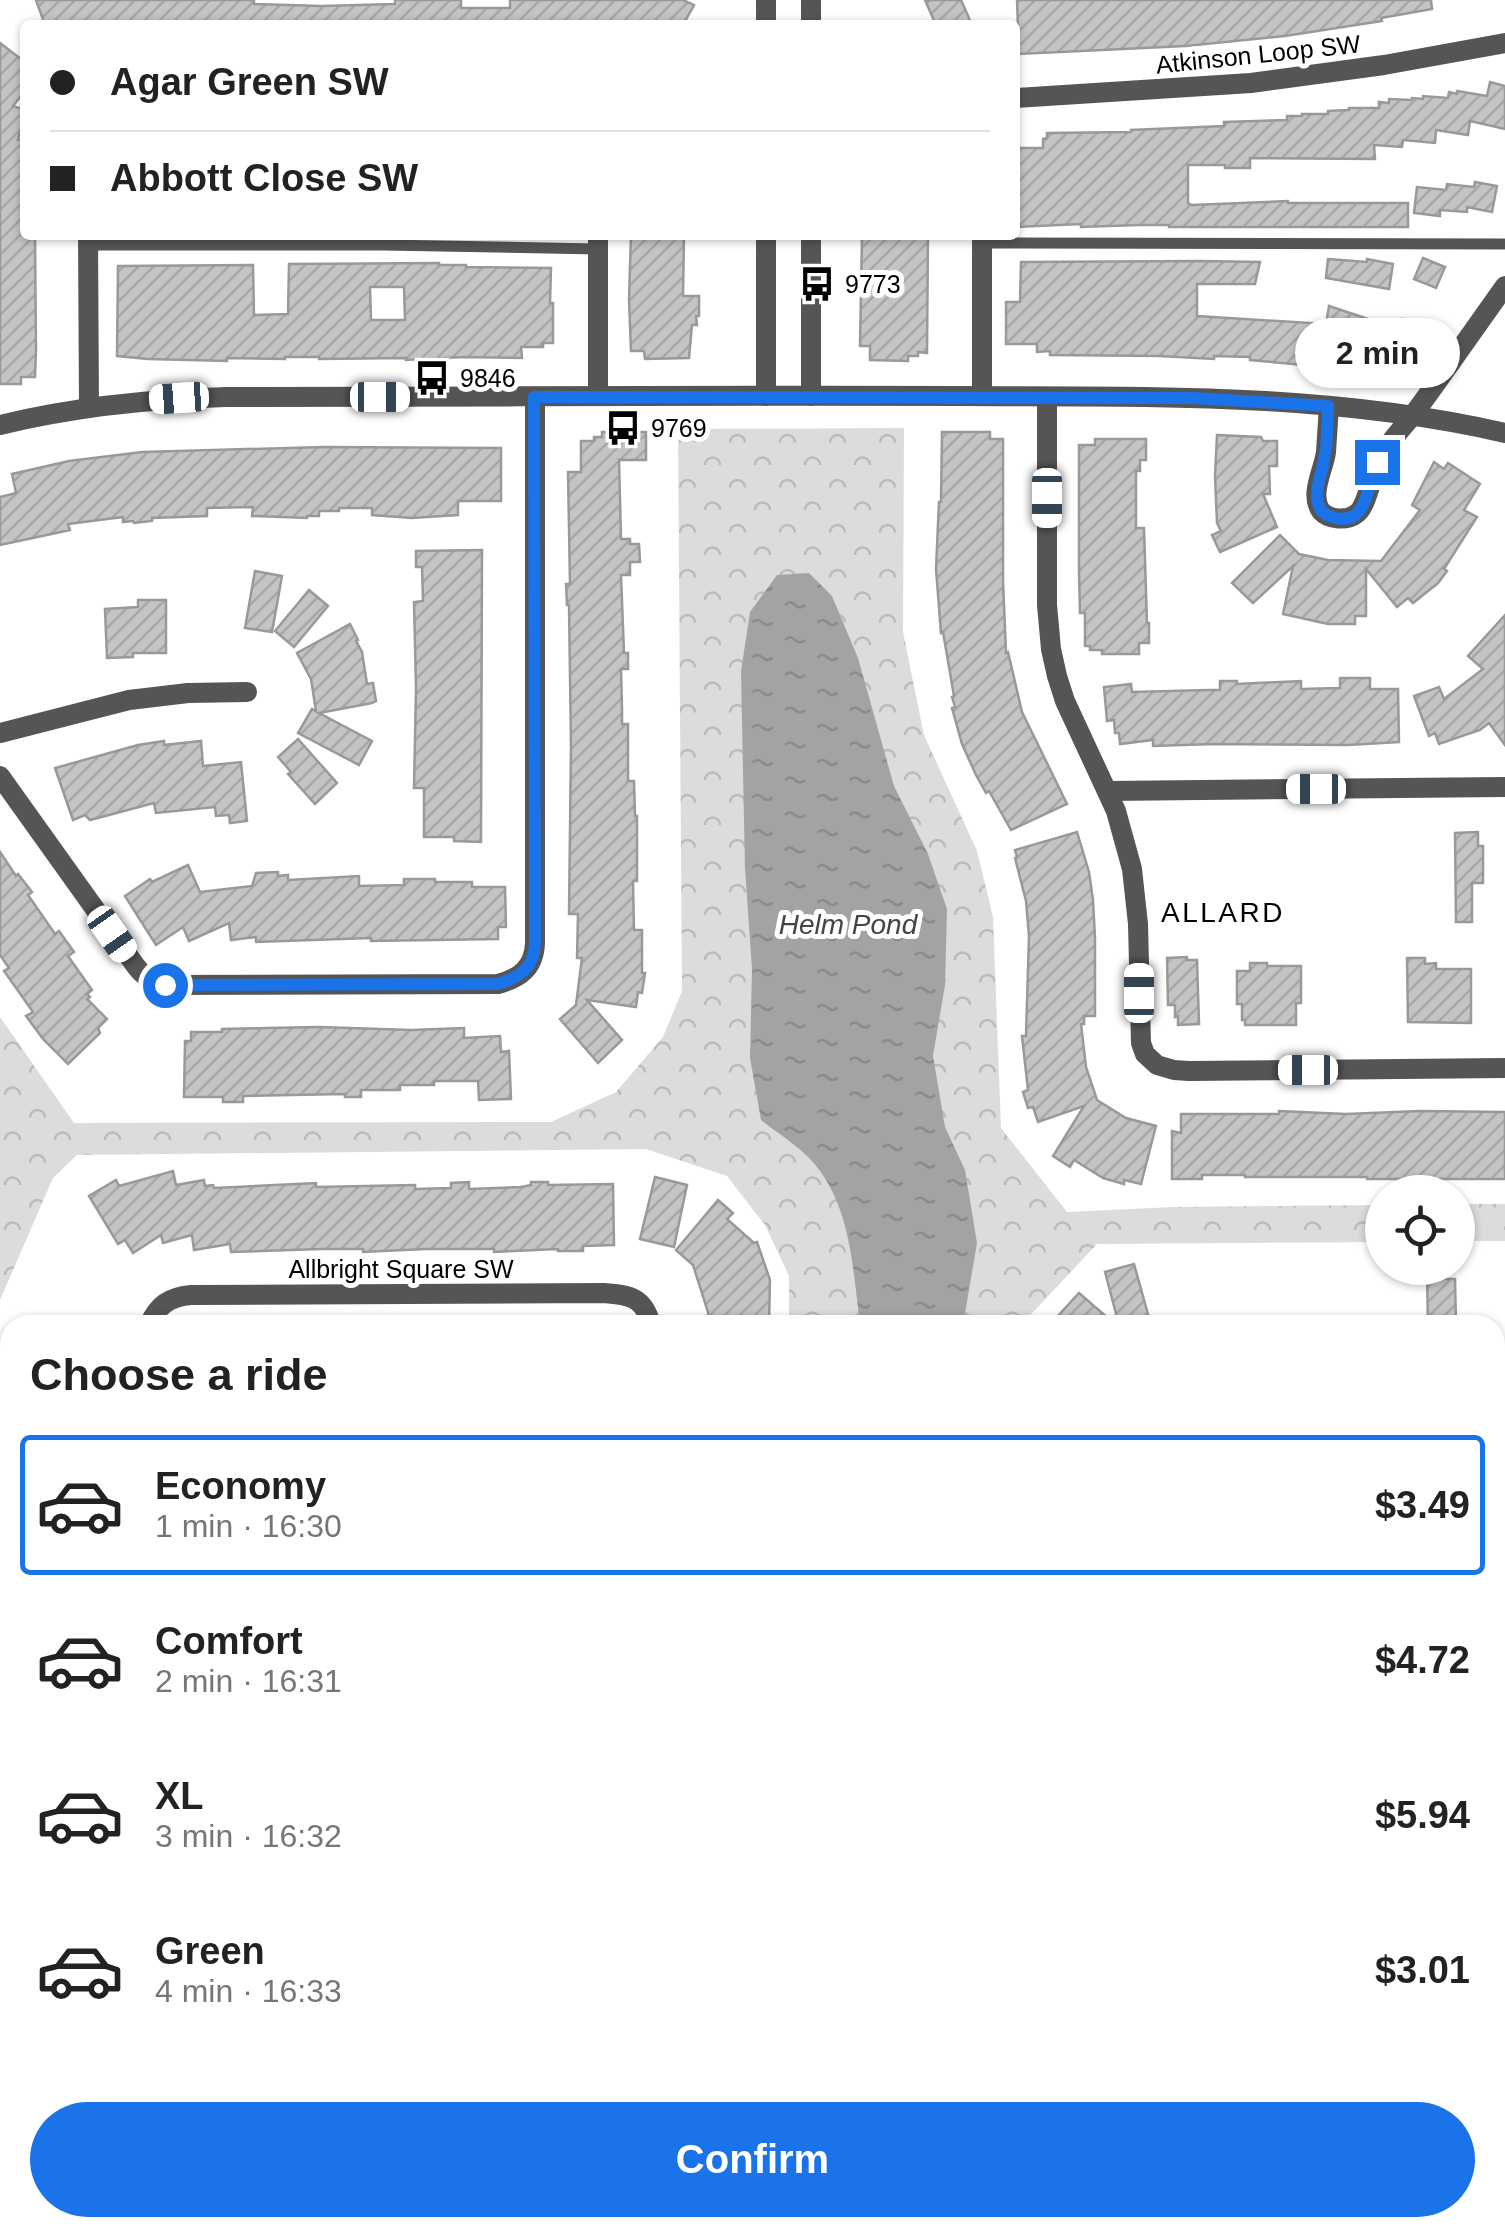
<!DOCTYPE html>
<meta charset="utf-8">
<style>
:root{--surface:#fff;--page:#f6f6f6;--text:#222;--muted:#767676;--line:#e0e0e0;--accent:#1a73e8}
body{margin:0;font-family:Arial,sans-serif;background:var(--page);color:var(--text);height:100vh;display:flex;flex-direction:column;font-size:38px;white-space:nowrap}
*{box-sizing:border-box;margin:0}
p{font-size:32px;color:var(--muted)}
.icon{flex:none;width:55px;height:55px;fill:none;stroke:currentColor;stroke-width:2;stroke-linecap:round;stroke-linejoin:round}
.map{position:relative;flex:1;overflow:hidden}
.panel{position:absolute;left:0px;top:1315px;width:1505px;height:922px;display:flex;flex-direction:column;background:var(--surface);border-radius:30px 30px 0 0;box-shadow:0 2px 8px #0004}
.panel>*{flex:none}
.banner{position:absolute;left:20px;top:20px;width:1000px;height:220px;border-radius:10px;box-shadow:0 2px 8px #0004;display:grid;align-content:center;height:220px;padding:0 30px;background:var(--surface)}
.controls{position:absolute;left:1365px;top:1175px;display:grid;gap:20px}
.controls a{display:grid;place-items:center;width:110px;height:110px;border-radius:50%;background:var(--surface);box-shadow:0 2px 8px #0004;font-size:50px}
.end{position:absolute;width:45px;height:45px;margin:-22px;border:12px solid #1a73e8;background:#fff;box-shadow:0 0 0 5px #fff}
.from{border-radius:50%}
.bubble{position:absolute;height:70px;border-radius:35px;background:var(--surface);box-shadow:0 2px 8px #0004;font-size:32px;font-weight:600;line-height:70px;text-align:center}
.car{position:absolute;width:30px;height:60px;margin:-30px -15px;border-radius:12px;box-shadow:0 0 8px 2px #0007;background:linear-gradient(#fff 24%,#345 0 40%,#fff 0 76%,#345 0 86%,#fff 0)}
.banner b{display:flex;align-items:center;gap:35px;height:95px;font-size:38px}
.banner b+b{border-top:2px solid var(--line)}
.banner i{width:25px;height:25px;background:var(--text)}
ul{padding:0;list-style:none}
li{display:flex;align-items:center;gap:30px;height:140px;margin:0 20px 15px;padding:0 10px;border:5px solid transparent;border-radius:10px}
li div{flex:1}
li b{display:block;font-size:38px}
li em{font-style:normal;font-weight:600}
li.active{border-color:var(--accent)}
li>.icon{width:90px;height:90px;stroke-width:1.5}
h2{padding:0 30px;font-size:45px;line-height:120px}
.primary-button{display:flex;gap:20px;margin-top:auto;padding:20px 30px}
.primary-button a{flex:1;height:115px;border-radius:60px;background:var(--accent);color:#fff;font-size:40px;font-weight:600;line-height:115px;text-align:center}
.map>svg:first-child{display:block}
.park{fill:url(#park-crowns)}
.water{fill:url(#water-ripples)}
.building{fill:url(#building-hatch);stroke:#999;stroke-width:2.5;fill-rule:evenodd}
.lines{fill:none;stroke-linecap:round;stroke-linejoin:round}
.service{stroke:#555;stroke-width:11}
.minor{stroke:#555;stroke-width:20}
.tertiary{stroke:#555;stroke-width:20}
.route{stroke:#1a73e8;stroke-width:12}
.labels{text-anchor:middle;stroke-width:10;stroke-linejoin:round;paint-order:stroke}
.street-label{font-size:25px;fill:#000;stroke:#fff}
.poi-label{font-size:25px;fill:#000;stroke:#fff;text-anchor:start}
.neighbourhood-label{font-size:28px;letter-spacing:2.5px;fill:#000;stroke:#fff}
.water-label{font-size:28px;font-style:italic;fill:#444;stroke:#fff}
</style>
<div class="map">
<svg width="1505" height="2237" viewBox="0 0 1505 2237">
<defs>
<pattern id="park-crowns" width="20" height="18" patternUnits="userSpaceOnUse" patternTransform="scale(2.5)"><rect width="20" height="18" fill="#dcdcdc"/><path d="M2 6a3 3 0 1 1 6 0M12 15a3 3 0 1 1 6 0" fill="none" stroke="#bbb"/></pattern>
<pattern id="water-ripples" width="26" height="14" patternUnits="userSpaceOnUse" patternTransform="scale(2.5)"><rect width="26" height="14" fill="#a3a3a3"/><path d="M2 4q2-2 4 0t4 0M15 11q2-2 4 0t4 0" fill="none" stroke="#8b8b8b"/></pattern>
<pattern id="building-hatch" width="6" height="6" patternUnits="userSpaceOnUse" patternTransform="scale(2.5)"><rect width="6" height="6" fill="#c4c4c4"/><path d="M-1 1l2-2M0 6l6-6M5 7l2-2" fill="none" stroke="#a7a7a7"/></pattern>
</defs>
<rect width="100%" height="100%" fill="#fff"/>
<g class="park">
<polygon points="904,428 903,632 924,735 977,851 993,917 1001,1128 1067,1212 1174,1207 1382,1205 1382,1242 1097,1244 1021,1325 789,1325 789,1276 765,1225 727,1176 646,1149 77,1155 53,1178 0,1300 0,1017 74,1123 551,1122 616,1092 663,1037 682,991 678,429"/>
<rect x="1458" y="1204" width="47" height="37"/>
</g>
<path class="water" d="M 809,573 L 832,596 L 858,658 L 894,786 L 928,854 L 947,909 L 945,985 L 933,1056 L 945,1127 L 965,1170 L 977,1243 L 963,1325 L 860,1325 C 853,1270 851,1203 811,1160 C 797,1145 777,1133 761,1120 L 750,1058 L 752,969 L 745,868 L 741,671 L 750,612 L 777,575 Z"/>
<g class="building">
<polygon points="36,0 254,0 254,4 321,6 395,4 395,0 461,0 461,8 510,8 510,0 683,0 694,5 683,25 45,25"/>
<polygon points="925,0 961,0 972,25 936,25"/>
<polygon points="1017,0 1431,0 1432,9 1381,18 1382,21 1285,36 1186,46 1019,54"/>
<polygon points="0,43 25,62 25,91 13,106 25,110 18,140 25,140 25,235 35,235 36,350 35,377 21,377 21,384 0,384"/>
<polygon points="1490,82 1505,86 1505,129 1470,121 1468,135 1436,130 1435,143 1403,140 1402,147 1374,145 1375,159 1250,158 1250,168 1225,168 1225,165 1188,165 1188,203 1192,205 1288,201 1288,203 1408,203 1408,227 1169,227 1169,225 1139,225 1081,227 1081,224 1016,227 1015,148 1043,148 1043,139 1047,138 1047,133 1131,132 1131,130 1224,126 1224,122 1287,120 1287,116 1302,116 1302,114 1328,114 1328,111 1349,110 1349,108 1379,108 1379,102 1389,103 1389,99 1411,100 1412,98 1423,99 1423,96 1448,98 1449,92 1457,94 1457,91 1487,96"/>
<polygon points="1475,182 1497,186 1492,212 1467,207 1467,212 1440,210 1440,216 1414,213 1417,187 1446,190 1447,184 1474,187"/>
<polygon points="631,235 684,235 683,296 699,296 699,316 696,316 697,325 692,325 689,358 645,359 644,351 631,351 629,299"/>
<polygon points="868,235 928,235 927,353 918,352 918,356 908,356 908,361 870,360 870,346 860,346 862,237 868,237"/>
<polygon points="1423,258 1445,267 1436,288 1414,279"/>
<polygon points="1328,259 1367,262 1367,259 1393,264 1389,289 1326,278"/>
<polygon points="1200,261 1260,262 1255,284 1197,284 1197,316 1326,324 1329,306 1398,329 1402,319 1423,328 1410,362 1382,351 1376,368 1344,357 1343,363 1304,358 1303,365 1250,360 1250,357 1214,356 1214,359 1159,356 1050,355 1050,351 1037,352 1037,344 1006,344 1006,302 1020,302 1021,262"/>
<path d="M 439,263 L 439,265 L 466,265 L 466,267 L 551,268 L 550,303 L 553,303 L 553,343 L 543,343 L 543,347 L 521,347 L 522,358 L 464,357 L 406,360 L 406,358 L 319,359 L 319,357 L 285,357 L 285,359 L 227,358 L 227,361 L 148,359 L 117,356 L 118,266 L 253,265 L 254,315 L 288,314 L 289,264 ZM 370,287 L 404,287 L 405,320 L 371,320 Z"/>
<polygon points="602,432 646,432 646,460 619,460 621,539 630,539 630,544 639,544 640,562 630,562 630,575 621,575 624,653 628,653 628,669 621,669 622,709 622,724 628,724 628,781 634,781 635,816 637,816 637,881 633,881 634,930 642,930 642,973 645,973 642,993 638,992 636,1007 587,1000 622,1040 598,1063 560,1019 576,1005 582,958 577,958 578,914 569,914 571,746 569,605 567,605 566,584 570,584 568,472 581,472 581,441 594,441 594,437 602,437"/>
<polygon points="942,432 990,432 990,439 1003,439 1003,581 1006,653 1008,652 1022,712 1067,804 1011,830 989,791 986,793 976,775 962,744 952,708 955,707 952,697 954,696 943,632 941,633 936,569 939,502 941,502"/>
<polygon points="1217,435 1261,437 1263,441 1277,441 1277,466 1269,466 1270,494 1263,494 1277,527 1220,552 1212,535 1221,531 1217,523 1215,476"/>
<polygon points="1095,439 1146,439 1146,460 1140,460 1140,471 1136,471 1136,528 1144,528 1147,623 1149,623 1149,643 1139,643 1139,654 1102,654 1102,650 1090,650 1090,646 1085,646 1085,613 1080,613 1079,573 1079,445 1095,445"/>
<polygon points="324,447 501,448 501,501 458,501 458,515 412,518 372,515 372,508 339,508 339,511 319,511 319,516 307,516 307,518 252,516 253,507 207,508 207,516 152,518 152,521 134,523 133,521 123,522 123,517 68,524 70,530 0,545 0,497 16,493 12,474 69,461 142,452"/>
<polygon points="1434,462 1444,469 1448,463 1480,484 1464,510 1477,517 1444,569 1447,571 1438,583 1413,603 1408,598 1397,607 1366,569 1366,616 1355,616 1355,624 1328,624 1283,614 1293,566 1253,603 1232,583 1280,535 1299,554 1328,560 1381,561 1420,510 1412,505"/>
<polygon points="482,550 481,842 454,841 454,837 424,837 424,788 414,788 416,688 414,602 423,601 422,567 416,567 416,551"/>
<polygon points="255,571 282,576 272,632 245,628"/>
<polygon points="309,590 328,606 294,647 275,631"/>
<polygon points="138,600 166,600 166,653 133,653 133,657 107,658 105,609 138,607"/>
<polygon points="1505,615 1505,745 1489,723 1480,730 1439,744 1435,733 1429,736 1414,696 1439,687 1444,699 1483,669 1468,656"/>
<polygon points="350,624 358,640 356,641 362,652 367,684 373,683 376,701 372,703 319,713 372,741 359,765 298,733 312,709 316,711 311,679 297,653"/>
<polygon points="1340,678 1370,678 1370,689 1398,689 1399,742 1348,745 1215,744 1153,746 1153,740 1120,744 1119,733 1115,733 1114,720 1107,721 1104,687 1131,684 1132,692 1208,690 1220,690 1220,681 1237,681 1237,684 1301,681 1301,689 1340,688"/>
<polygon points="298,739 337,783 315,804 288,774 291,772 278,757"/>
<polygon points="164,741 164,745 201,741 203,766 241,762 247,821 230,823 229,815 216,816 215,807 156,813 154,803 90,820 85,815 73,820 55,768 138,745"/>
<polygon points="1077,832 1089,872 1093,900 1095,938 1095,1016 1084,1016 1084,1024 1081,1024 1086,1067 1097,1100 1126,1118 1156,1126 1141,1184 1124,1180 1124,1184 1103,1178 1074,1160 1070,1167 1053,1156 1084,1106 1038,1122 1033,1107 1028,1108 1023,1092 1028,1090 1022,1036 1026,1036 1029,936 1026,901 1015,858 1017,857 1015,850"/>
<polygon points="1478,832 1478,846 1483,846 1483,883 1472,883 1472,922 1456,922 1455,833"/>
<polygon points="0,852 16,876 18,874 32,892 28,895 55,934 59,931 74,952 68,956 92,990 87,994 90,997 87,999 107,1019 98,1028 100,1033 68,1064 43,1039 26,1016 33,1012 4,971 9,968 0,955"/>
<polygon points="188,865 200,892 252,886 256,873 278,872 278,876 288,875 288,880 359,876 359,886 404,885 404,879 435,879 435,882 472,882 472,887 505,887 506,927 498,927 498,939 371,941 371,938 256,942 256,937 231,940 229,923 189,941 183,927 156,945 125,896 150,879 152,882"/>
<polygon points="1187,957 1187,960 1197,960 1199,1024 1178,1025 1178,1016 1175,1017 1175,1005 1168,1005 1167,958"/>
<polygon points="1407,958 1425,958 1425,964 1436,963 1436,969 1471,969 1471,1023 1408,1022"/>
<polygon points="1250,963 1267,963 1267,966 1301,966 1301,1003 1296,1003 1296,1025 1245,1025 1245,1020 1242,1020 1242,1004 1237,1004 1237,971 1250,971"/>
<polygon points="319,1027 411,1030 464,1028 464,1038 500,1036 501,1052 509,1051 511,1099 479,1100 478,1081 434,1081 434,1085 400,1085 400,1090 361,1090 361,1097 345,1097 345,1094 243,1096 243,1102 223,1102 223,1097 184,1097 185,1041 191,1041 191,1032 222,1032 222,1029"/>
<polygon points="1279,1111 1346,1114 1420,1111 1505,1112 1505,1179 1367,1179 1367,1177 1245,1177 1245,1175 1202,1175 1202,1179 1172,1179 1172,1131 1181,1133 1181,1114 1279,1114"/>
<polygon points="173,1171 176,1185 204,1180 205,1186 213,1185 214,1188 316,1183 316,1187 415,1185 415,1189 451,1188 451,1183 469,1182 469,1189 521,1187 531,1185 531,1182 548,1182 548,1185 613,1184 614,1245 583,1246 583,1251 558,1251 558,1249 494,1252 494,1249 426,1249 363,1252 363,1249 321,1249 231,1252 230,1244 194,1250 192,1235 163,1243 161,1235 133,1253 125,1240 118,1244 89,1196 116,1180 119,1186"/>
<polygon points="655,1177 687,1185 674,1247 640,1239"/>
<polygon points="718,1200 733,1213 727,1219 754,1243 757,1242 770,1280 769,1325 708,1325 708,1312 693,1265 676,1250"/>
<polygon points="1134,1264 1151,1325 1119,1325 1105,1272"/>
<polygon points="1427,1272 1444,1272 1444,1279 1455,1279 1456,1323 1451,1323 1451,1325 1428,1325"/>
<polygon points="1079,1293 1116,1325 1068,1325 1058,1316"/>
</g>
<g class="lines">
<g class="service">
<polyline points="982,243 1505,244"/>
<polyline points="88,245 383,245 598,249"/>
<polyline points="1495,1790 1505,1790"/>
<polyline points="1495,2102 1505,2101"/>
<polyline points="0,2104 10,2104"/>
<polyline points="609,2237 609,2228"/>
<polyline points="703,2237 706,2228"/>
</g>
<g class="minor">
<polyline points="1015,98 1251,83 1384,65 1505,43"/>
<polyline points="88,235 89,408"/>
<polyline points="598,235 598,396"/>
<polyline points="982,396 982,235"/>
<polyline points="1047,397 1047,605 1051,649 1057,676 1065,701 1116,811 1132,869 1138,924 1141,1043 1145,1054 1157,1065 1174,1070 1189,1071 1505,1068"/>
<path d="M 1329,406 C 1328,421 1327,436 1326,452 C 1324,469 1309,494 1321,511 C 1329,520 1347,521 1356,514 C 1368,507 1372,469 1383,452 C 1393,438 1405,425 1416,411 C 1446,370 1475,328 1505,286"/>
<polyline points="0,733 129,700 188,693 247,692"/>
<path d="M 0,776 L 135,965 C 144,977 151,981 165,985 L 498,984 C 520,978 534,968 535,943 L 535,397"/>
<polyline points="1108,791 1505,787"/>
<path d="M 149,1325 C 158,1305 169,1297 191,1295 L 604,1293 C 630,1295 644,1297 651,1325"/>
<polyline points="1495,1379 1505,1379"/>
<polyline points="1069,2228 1076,2235 1082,2237"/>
<polyline points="1358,2228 1358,2237"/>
<polyline points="361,2237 364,2228"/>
</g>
<g class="tertiary">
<polyline points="766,0 766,25"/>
<polyline points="811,0 811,25"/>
<polyline points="766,235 766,396"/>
<polyline points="811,235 811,396"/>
<path d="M 0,425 C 74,407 149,399 226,397 C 471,397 716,395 961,396 C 1143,397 1327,392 1505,433"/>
<polyline points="1495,1938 1505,1938"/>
<polyline points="0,1952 10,1952"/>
<polyline points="1495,1961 1505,1959"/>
<polyline points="842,2228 842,2237"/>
<polyline points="891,2228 891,2237"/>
</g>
</g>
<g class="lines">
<path class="route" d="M 165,985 L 498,984 C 520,977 534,968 535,944 L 534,397 L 1192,398 L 1328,406 C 1327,424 1328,443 1324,460 C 1322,473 1316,485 1317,498 C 1318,507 1321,513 1329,516 C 1368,531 1367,485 1377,462"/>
</g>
<defs>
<symbol id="bus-bare" viewBox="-9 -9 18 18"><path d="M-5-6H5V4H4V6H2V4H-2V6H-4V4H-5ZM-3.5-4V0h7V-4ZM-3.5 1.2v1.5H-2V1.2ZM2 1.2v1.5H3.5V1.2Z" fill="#000" stroke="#fff" stroke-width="2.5" paint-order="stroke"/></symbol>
</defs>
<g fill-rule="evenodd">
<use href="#bus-bare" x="792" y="259" width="50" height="50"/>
<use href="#bus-bare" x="407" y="353" width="50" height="50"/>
<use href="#bus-bare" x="598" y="403" width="50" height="50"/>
</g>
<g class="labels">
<g class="street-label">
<text transform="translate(1258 54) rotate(-6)" y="9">Atkinson Loop SW</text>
<text x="401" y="1278">Allbright Square SW</text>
</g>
<g class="poi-label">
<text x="845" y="293">9773</text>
<text x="460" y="387">9846</text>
<text x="651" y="437">9769</text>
</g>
<g class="neighbourhood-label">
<text x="1223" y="922">ALLARD</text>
</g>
<g class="water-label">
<text x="848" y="934">Helm Pond</text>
</g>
</g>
</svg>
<div class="controls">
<a><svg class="icon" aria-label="locate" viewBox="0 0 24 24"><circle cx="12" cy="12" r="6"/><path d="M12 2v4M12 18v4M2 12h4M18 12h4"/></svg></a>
</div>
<i class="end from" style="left:165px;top:985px"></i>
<i class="end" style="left:1377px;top:462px"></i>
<div class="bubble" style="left:1295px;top:318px;width:165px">2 min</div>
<i class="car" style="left:380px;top:397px;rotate:90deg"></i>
<i class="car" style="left:179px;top:398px;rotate:266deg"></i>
<i class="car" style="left:1047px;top:498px;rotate:180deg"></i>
<i class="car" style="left:1316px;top:789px;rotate:270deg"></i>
<i class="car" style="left:112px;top:934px;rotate:145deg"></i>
<i class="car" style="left:1139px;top:993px;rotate:0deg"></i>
<i class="car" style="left:1308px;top:1070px;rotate:270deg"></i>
<div class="banner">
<b><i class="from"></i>Agar Green SW</b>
<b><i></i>Abbott Close SW</b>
</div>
<section class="panel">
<h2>Choose a ride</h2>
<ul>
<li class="active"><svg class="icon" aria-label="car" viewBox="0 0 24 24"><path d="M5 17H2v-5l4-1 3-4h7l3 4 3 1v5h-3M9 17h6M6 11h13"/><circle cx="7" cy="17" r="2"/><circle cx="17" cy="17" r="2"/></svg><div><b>Economy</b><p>1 min · 16:30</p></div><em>$3.49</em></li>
<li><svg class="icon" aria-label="car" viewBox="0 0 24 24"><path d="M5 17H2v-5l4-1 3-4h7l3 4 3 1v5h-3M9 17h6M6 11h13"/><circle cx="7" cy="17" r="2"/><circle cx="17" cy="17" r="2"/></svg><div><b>Comfort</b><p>2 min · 16:31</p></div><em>$4.72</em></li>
<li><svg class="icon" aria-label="car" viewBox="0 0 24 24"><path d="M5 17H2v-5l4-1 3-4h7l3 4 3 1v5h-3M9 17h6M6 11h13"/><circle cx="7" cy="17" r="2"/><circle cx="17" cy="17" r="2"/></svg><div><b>XL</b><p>3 min · 16:32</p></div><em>$5.94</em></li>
<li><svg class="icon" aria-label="car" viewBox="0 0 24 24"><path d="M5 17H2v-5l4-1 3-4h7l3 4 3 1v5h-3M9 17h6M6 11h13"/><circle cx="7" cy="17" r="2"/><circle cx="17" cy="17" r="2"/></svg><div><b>Green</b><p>4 min · 16:33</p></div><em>$3.01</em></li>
</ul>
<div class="primary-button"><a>Confirm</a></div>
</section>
</div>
